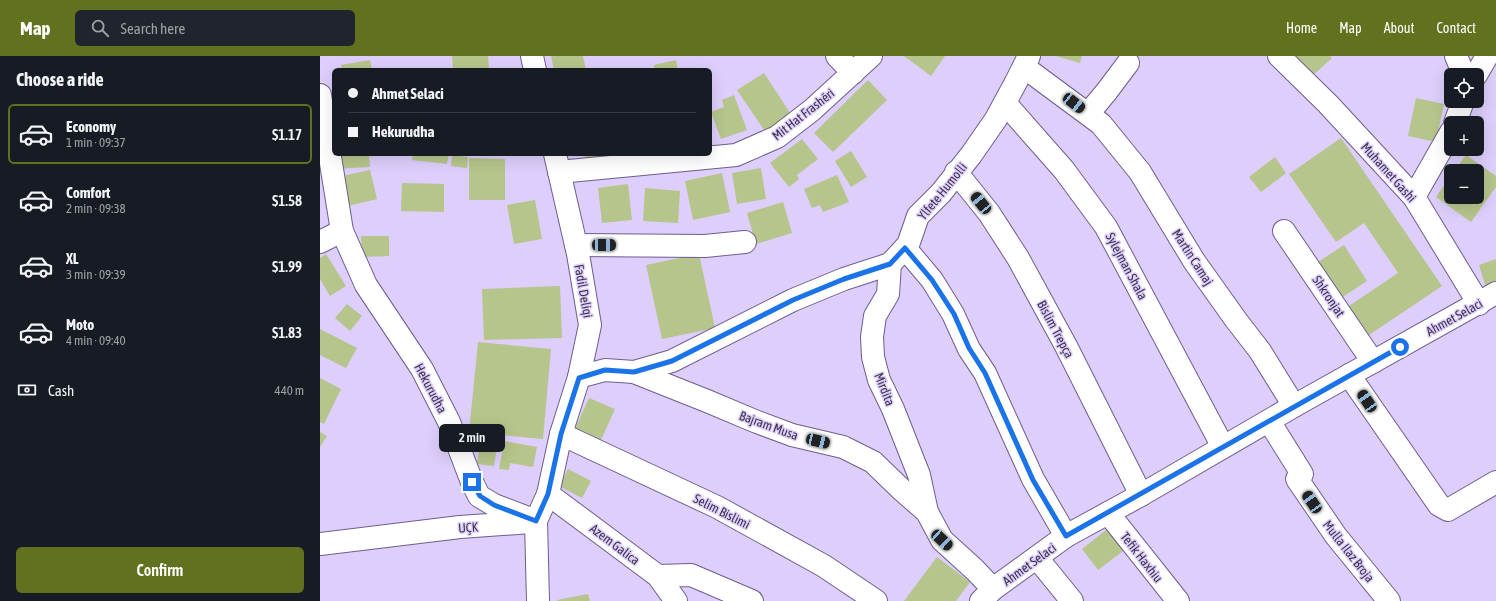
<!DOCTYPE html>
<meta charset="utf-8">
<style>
:root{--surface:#171b24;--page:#20242c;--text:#f1f3f6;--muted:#9ea1a6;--line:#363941;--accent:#61711e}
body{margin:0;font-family:"Asap Condensed",sans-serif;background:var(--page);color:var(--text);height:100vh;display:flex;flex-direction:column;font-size:15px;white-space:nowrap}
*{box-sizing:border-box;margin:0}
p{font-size:13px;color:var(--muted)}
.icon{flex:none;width:22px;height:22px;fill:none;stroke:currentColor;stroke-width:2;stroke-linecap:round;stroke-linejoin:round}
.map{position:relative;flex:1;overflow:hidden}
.sheet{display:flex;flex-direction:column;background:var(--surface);width:320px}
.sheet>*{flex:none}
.banner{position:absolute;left:12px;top:12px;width:380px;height:88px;border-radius:6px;box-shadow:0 4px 16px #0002;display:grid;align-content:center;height:88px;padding:0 16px;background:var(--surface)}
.tools{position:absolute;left:1124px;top:12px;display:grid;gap:8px}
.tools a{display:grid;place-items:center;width:40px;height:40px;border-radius:6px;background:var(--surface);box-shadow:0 4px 16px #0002;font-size:20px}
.end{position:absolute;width:18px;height:18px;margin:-9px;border:5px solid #1a73e8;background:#fff;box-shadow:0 0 0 2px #fff}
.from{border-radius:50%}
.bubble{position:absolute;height:28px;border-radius:6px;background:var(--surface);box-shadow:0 4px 16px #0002;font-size:13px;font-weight:600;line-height:28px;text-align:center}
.car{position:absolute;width:12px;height:24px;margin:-12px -6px;border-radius:5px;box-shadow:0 0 3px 1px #0007;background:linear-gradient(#222 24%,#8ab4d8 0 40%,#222 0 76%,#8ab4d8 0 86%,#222 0)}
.banner b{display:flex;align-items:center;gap:14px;height:38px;font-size:15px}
.banner b+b{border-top:1px solid var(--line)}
.banner i{width:10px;height:10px;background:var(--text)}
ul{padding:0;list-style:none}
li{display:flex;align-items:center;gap:12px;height:60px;margin:0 8px 6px;padding:0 8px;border:2px solid transparent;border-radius:6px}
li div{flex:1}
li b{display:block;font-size:15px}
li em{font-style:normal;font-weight:600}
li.active{border-color:var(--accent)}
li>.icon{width:36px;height:36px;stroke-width:1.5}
h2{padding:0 16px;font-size:18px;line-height:48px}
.pay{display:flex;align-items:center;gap:10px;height:44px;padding:0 16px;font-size:15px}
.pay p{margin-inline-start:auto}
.button{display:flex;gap:8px;margin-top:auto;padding:8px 16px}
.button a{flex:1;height:46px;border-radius:6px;background:var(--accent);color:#fff;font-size:16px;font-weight:600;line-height:46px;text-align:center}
header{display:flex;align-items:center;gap:24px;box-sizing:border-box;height:56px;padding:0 20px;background:var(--accent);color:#fff}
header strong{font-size:19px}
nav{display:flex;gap:22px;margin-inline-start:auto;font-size:14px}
.search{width:280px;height:36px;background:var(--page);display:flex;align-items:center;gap:10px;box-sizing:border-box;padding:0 14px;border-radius:6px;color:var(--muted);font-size:15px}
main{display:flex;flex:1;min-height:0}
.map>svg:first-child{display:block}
.building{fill:#b6c58b}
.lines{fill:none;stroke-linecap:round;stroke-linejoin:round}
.minor-casing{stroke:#6f5d8f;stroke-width:24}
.minor{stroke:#fff;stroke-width:22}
.route{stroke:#1a73e8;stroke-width:5}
.labels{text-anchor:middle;stroke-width:3;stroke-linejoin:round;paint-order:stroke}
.street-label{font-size:13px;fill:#3b334a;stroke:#ddcefb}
</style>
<header>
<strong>Map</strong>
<div class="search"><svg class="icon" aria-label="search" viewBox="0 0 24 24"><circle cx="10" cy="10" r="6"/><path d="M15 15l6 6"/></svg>Search here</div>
<nav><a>Home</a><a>Map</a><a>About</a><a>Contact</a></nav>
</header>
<main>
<section class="sheet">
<h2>Choose a ride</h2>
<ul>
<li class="active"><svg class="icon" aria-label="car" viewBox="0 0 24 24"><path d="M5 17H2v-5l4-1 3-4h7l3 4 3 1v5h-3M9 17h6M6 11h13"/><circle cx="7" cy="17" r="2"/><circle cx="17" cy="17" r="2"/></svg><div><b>Economy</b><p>1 min · 09:37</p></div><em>$1.17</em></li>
<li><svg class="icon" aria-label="car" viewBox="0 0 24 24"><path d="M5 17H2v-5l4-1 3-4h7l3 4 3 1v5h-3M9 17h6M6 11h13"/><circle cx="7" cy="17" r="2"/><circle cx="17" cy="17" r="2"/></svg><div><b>Comfort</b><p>2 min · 09:38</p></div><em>$1.58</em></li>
<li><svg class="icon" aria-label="car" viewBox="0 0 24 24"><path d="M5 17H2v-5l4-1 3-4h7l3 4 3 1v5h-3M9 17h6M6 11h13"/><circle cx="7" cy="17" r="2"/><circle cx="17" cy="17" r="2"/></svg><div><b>XL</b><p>3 min · 09:39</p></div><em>$1.99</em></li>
<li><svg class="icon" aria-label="car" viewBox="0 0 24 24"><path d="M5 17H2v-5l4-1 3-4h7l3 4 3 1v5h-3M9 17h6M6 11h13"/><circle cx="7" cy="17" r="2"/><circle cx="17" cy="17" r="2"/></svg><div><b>Moto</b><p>4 min · 09:40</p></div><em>$1.83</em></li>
</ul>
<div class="pay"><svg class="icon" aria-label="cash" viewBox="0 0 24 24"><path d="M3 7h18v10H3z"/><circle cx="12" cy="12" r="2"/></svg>Cash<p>440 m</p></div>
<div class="button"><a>Confirm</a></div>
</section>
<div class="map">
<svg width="1176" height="545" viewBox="0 0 1176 545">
<rect width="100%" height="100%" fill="#ddcefb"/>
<g class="building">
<polygon points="132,0 168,0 169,14 133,14"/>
<polygon points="231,0 263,0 266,14 234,14"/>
<polygon points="584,0 625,0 611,20"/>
<polygon points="736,0 762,0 760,7"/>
<polygon points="973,0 1010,0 1012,2 992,20"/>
<polygon points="50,4 52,14 22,14 21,9"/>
<polygon points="356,4 358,14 335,14 334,9"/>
<polygon points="444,17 474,63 448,80 417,34"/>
<polygon points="548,24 567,44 513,96 494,77"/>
<polygon points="414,39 427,74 401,83 391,56 404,51 402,44"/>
<polygon points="1096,42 1124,48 1116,86 1088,80"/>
<polygon points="1021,82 1122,230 1049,279 1029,250 1078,217 1044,167 1016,186 969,118"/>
<polygon points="482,83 498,103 477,119 479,123 469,131 450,107"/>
<polygon points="531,95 547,121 531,131 515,105"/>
<polygon points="14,98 49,98 50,111 15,113"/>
<polygon points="93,98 129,98 127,108 92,104"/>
<polygon points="265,98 301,98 301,101 265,104"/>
<polygon points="132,99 148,101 147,112 131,110"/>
<polygon points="1146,99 1176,120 1176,131 1151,166 1116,141 1131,120 1131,141 1157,141 1157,115 1134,115"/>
<polygon points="955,101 966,117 941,136 929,121"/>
<polygon points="149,102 185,103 185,144 149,144"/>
<polygon points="441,112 446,143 417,148 412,117"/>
<polygon points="50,114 57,143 24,151 17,121"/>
<polygon points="402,117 410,156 373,164 365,125"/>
<polygon points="517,119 529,146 503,156 500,149 492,152 484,133"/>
<polygon points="82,127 124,128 124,156 81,155"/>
<polygon points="308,128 312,164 282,167 278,132"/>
<polygon points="325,132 360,135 358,167 323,165"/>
<polygon points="215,144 222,183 194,188 187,149"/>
<polygon points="463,146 472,177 436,188 427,157"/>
<polygon points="41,180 69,180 69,200 42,201"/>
<polygon points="1024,189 1047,225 1018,244 995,208"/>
<polygon points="6,198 26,230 10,240 0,223 0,202"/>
<polygon points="379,198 395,272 342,283 326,209"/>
<polygon points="1176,203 1176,228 1166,232 1159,209"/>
<polygon points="240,230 242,282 164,284 162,233"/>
<polygon points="27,248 42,260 30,275 15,262"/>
<polygon points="0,273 37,292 26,312 0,299"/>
<polygon points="158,286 231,293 223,383 149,376"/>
<polygon points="0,322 21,333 4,368 0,366"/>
<polygon points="269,342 295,353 281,384 255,373"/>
<polygon points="0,376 7,380 0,391"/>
<polygon points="161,382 178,384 174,410 157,408"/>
<polygon points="184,385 217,391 213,411 190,407 189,414 179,413"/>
<polygon points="248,413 271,425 262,442 239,430"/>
<polygon points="790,471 807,492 778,514 762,493"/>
<polygon points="617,501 650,526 636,545 584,545"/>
<polygon points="268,538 270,545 237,545 237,544"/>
</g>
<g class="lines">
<defs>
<g id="minor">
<polyline points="212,0 215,14"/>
<polyline points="517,0 533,17"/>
<polyline points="959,0 1008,48 1094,141 1159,248"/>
<polyline points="1136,0 1144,19"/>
<polyline points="704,11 781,68 820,116 874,205 916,264 940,295 974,350"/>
<polyline points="1156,19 1167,0"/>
<polyline points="0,39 22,175 46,229 102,313 129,366 152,426 159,440 174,449 216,465"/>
<polyline points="685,47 744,114 786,171 903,391"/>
<polyline points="768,58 787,35 808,7"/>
<polyline points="1135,67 1143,45"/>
<polyline points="239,116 416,99 457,81 492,54 551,0"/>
<polyline points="636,116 669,157 698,202 746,290 821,439"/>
<polyline points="1094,141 1131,76"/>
<polyline points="964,175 1053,306"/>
<polyline points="0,186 22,175"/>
<polyline points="256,189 385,190 425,186"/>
<polyline points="585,192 612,224 633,258 649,293 665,317 713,423 746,480"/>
<polyline points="570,208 568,238 555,260 552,281 553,301 559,324 573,353 599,419 607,456"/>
<polyline points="314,316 387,345 437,366 472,379 523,391 553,406 583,435 607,456 622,484 655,514 673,533"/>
<polyline points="1029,319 1119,449 1128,454 1176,426"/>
<polyline points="259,321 285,314 314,316 352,305 473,244 524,223 570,208 588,189 598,160 621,137 651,99 676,63 696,26 709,0"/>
<polyline points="949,365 982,418 977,423 1016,480 1069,545"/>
<polyline points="241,378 397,451 504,510 556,545"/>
<polyline points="228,438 338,520 356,545"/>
<polyline points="788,457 858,545"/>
<polyline points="0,488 140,471 211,466"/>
<polyline points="717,502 752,545"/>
<polyline points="338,520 371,519 432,545"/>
<polyline points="218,545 216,465 228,438 241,378 259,321 270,269 258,198 235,98"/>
<polyline points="661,545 673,533 746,480 821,439 974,350 1176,237"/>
</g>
</defs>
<use href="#minor" class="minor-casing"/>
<use href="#minor" class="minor"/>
</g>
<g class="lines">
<polyline class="route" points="152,426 160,440 174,449 216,465 228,438 241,378 259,322 285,314 314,316 352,305 473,244 524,223 570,208 585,192 612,224 634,258 649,292 665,317 713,424 746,480 1080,291"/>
</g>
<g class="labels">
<g class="street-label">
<text transform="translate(483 58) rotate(-38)" y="5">Mit Hat Frashëri</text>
<text transform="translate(1069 116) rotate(48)" y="5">Muhamet Gashi</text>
<text transform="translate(622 135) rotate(-51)" y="5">Ylfete Humolli</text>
<text transform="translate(873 201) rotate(57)" y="5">Martin Camaj</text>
<text transform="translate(807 210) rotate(62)" y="5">Sylejman Shala</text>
<text transform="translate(264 235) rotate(80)" y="5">Fadil Deliqi</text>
<text transform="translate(1009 240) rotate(56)" y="5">Shkronjat</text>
<text transform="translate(1134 261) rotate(-29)" y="5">Ahmet Selaci</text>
<text transform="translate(736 273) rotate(62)" y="5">Bislim Trepça</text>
<text transform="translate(111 332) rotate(62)" y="5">Hekurudha</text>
<text transform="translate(565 333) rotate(68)" y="5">Mirdita</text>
<text transform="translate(449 369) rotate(20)" y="5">Bajram Musa</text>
<text transform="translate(402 455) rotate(27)" y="5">Selim Bislimi</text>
<text transform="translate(148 471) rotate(-4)" y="5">UÇK</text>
<text transform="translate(295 488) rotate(37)" y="5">Azem Galica</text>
<text transform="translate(1029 495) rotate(52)" y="5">Mulla Ilaz Broja</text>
<text transform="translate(822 501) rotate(52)" y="5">Tefik Haxhiu</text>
<text transform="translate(709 508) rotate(-36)" y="5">Ahmet Selaci</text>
</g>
</g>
</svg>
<div class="tools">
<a><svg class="icon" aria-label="locate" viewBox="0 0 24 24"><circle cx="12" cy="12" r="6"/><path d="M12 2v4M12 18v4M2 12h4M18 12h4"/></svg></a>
<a>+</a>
<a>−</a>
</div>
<i class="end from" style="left:1080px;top:291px"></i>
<i class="end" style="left:152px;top:426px"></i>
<div class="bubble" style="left:119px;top:368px;width:66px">2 min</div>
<i class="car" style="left:754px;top:47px;rotate:128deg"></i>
<i class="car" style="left:661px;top:147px;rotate:321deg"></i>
<i class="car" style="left:284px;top:189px;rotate:90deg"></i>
<i class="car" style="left:1047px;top:345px;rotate:326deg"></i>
<i class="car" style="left:498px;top:385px;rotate:103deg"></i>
<i class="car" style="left:992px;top:446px;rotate:326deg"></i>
<i class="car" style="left:622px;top:484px;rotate:133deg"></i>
<div class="banner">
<b><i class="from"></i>Ahmet Selaci</b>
<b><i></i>Hekurudha</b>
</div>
</div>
</main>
